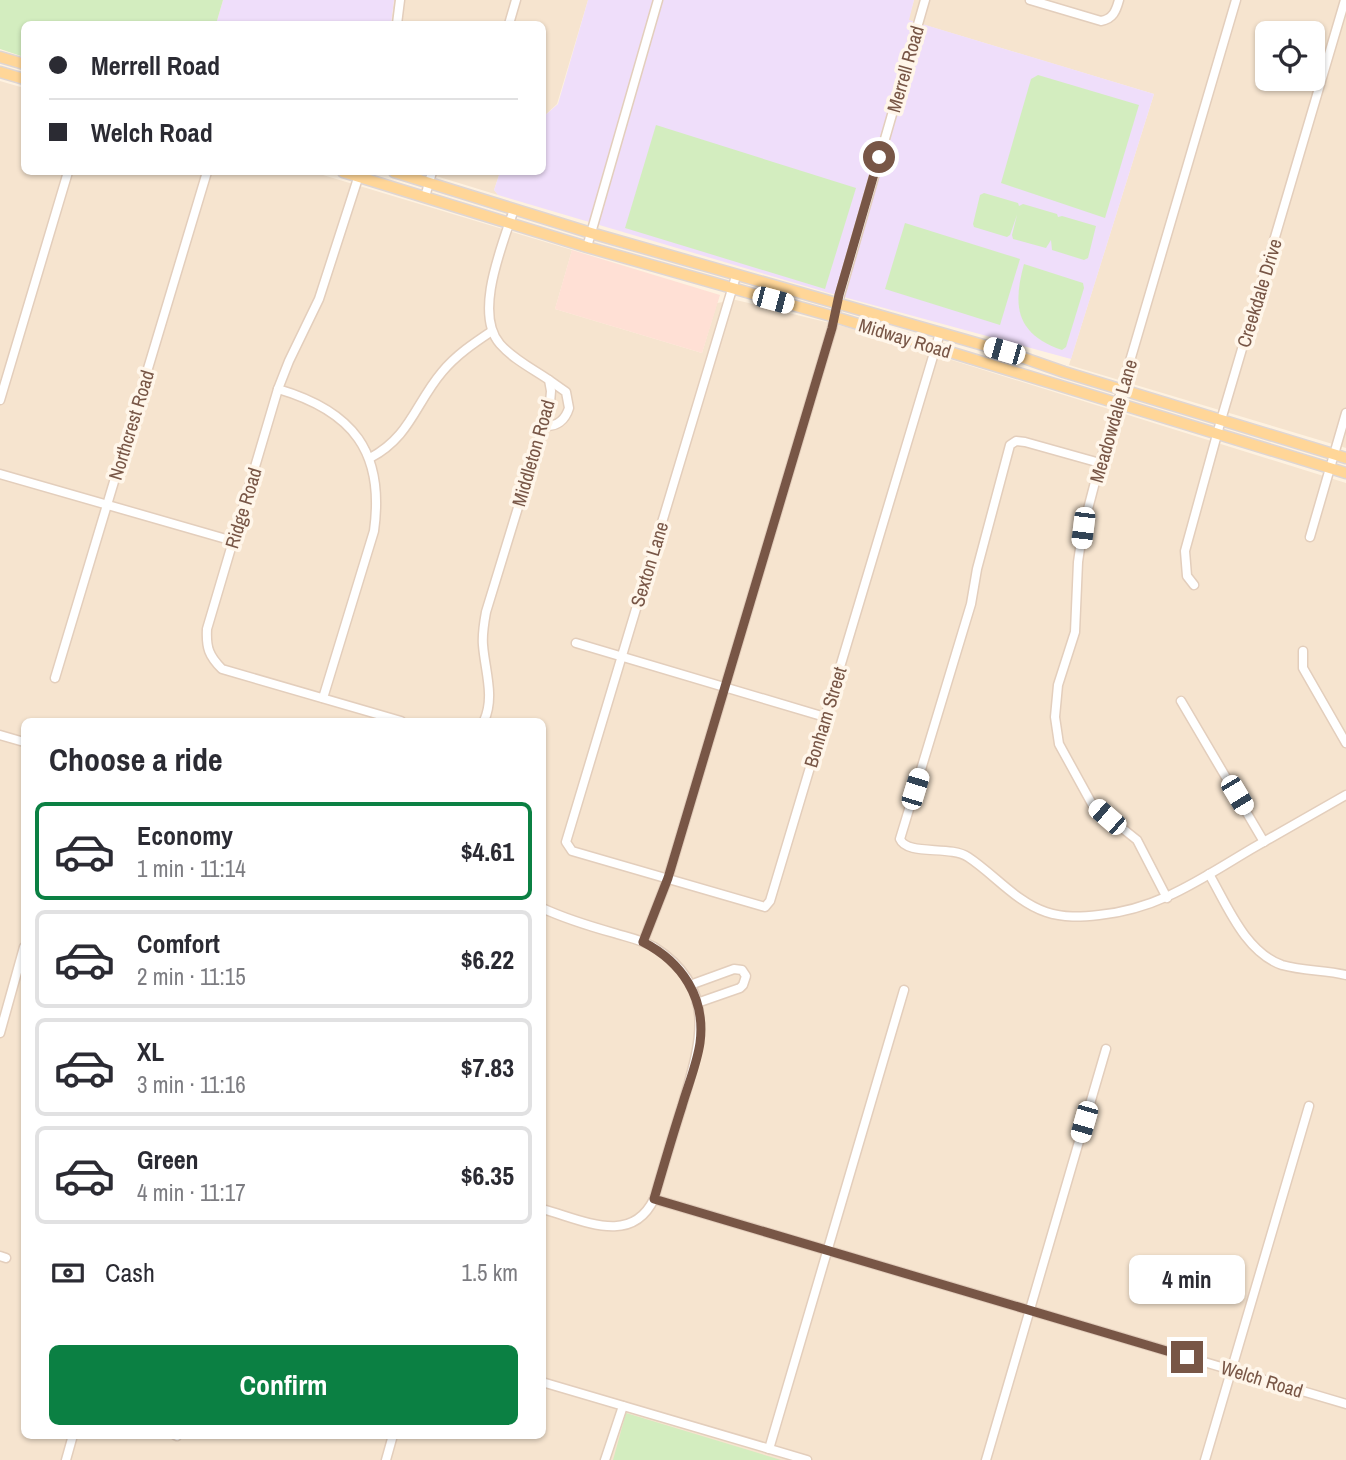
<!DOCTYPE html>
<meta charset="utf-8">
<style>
:root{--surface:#fff;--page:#f7f7f7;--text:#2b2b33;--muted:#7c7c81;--line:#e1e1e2;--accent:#0b8043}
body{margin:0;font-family:"Archivo Narrow",sans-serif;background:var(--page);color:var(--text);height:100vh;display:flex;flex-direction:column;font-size:26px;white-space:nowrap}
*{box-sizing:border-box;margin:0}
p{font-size:23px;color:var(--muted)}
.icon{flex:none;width:38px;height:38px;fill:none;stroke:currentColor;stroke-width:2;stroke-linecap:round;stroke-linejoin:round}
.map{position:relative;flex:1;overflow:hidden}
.side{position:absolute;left:21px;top:718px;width:525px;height:721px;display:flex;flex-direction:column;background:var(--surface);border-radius:10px;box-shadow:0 2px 5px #0004}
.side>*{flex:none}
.banner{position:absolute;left:21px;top:21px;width:525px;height:154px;border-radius:10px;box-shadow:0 2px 5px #0004;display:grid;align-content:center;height:154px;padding:0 28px;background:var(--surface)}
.controls{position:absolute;left:1255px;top:21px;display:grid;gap:14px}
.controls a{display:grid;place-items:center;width:70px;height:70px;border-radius:10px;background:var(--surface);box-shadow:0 2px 5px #0004;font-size:35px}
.end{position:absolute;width:32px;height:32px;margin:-16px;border:9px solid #785646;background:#fff;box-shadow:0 0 0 4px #fff}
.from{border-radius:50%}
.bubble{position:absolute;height:49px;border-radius:10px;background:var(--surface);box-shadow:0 2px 5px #0004;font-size:23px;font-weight:800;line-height:49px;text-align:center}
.car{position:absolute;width:21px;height:42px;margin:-21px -10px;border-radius:9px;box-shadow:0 0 5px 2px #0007;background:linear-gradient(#fff 24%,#345 0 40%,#fff 0 76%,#345 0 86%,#fff 0)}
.banner b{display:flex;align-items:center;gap:24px;height:66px;font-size:26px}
.banner b+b{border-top:2px solid var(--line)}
.banner i{width:18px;height:18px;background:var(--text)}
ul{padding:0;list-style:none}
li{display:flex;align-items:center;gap:21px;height:98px;margin:0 14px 10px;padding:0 14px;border:4px solid var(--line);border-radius:10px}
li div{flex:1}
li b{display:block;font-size:26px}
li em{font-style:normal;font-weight:800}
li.selected{border-color:var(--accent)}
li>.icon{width:63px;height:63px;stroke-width:1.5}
h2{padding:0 28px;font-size:32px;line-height:84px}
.pay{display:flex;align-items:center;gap:18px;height:77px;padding:0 28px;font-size:26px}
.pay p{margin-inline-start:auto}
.cta{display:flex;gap:14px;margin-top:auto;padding:14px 28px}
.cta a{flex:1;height:80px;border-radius:10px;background:var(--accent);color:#fff;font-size:28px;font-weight:800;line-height:80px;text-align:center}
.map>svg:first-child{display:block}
.residential{fill:#f6e4cf;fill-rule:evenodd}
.commercial{fill:#ffe0d5}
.education{fill:#efdefa}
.green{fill:#d3edbf}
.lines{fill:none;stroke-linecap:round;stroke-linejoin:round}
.minor-casing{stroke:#e3cebc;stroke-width:11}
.major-casing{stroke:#dfd6d3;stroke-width:13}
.minor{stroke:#fff;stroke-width:8}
.major{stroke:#ffd698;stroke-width:10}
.route{stroke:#785646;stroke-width:9}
.labels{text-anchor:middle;stroke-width:7;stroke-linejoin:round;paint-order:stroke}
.street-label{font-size:19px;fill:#785646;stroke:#fff6ea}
</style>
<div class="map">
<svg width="1346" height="1460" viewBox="0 0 1346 1460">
<rect width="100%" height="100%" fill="#fef2e1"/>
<g class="residential">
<polygon points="394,0 588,0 557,104 543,117 542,24 391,24"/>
<path d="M 914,0 L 1346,0 L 1346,448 L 1069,365 L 1154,94 L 908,20 ZM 1267,33 L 1312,33 L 1312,79 L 1267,79 Z"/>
<path d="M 0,81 L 24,88 L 24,172 L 313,172 L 572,250 L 555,309 L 702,353 L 717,303 L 736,300 L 846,327 L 1346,483 L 1346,1460 L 0,1460 ZM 24,721 L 542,721 L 542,1435 L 24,1435 Z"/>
<polygon points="423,172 500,172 494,190 498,195"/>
</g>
<polygon class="commercial" points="572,250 720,295 702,353 555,309"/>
<g class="education">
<polygon points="223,0 394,0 391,24 216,24"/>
<polygon points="588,0 914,0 909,20 1154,94 1071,359 829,293 498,195 494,190 500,172 542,172 543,117 558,104"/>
</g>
<g class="green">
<polygon points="0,0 223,0 216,24 24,24 24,57 0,49"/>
<polygon points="1038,75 1139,105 1105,218 1001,183 1031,79"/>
<polygon points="656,125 856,188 825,289 625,228"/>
<polygon points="984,193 1018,203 1019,206 1023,204 1057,214 1058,217 1062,216 1096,226 1088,258 1084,260 1052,250 1051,240 1046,248 1013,239 1012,235 1017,215 1010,235 1007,237 974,227 973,224 980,195"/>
<polygon points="905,223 1020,259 1000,325 885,289"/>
<path d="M 1024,264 L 1083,283 L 1084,288 L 1066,347 L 1062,350 C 1017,334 1012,308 1024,264 Z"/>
<polygon points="626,1413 781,1460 613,1460"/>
</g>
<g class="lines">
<defs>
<g id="minor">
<path d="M 1030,0 L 1101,21 C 1113,19 1116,11 1119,0"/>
<polyline points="397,24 400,0"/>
<polyline points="509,24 516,0"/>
<path d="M 360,172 L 319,299 L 289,361 L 278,389 L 207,629 C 206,648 209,656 222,669 L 401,721"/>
<polyline points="425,197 432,172"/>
<polyline points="587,247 658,0"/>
<polyline points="736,276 566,842 572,851 765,907 770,901 940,333"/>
<path d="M 278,389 C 353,411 385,452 374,531 L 323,698"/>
<polyline points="0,400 68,172"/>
<path d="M 543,426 C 556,427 565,421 569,408 L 566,392 L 549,380"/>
<path d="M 370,458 C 410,437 415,404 442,372 C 456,355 474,343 492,331"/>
<path d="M 1100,463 L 1025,442 L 1016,441 L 1010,445 L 977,569 L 971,604 L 900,839 C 907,856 950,845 968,857 C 994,874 1016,902 1046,912 C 1064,918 1081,917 1099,915 C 1160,909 1202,878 1253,848 C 1284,830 1315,813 1346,795"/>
<polyline points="0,474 233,541"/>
<polyline points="1310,537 1346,413"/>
<polyline points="1194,585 1187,576 1185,551 1221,420 1345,0"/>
<polyline points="576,643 825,717"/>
<polyline points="1303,651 1303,668 1346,743"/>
<polyline points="55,678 207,172"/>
<polyline points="1181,701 1264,842"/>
<path d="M 484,721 C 495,697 485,671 483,645 C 482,634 484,623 486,612 L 550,403 L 551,391 L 549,380 C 533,369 513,359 500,344 C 473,313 503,244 514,209"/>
<polyline points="0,735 24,742"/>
<path d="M 1209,874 C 1227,905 1245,952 1282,965 C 1303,971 1325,970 1346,975"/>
<polyline points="1167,898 1137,840 1092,804 1059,744 1055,717 1058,685 1075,632 1078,562 1083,528 1100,463 1236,0"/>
<path d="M 542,908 C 566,919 589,926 614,933 C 627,937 642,940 654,947 C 720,989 700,1045 682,1106 C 672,1137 663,1168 654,1199 C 631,1247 581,1219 542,1209"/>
<polyline points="643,942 668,878 832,328 840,295 925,0"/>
<polyline points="690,985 734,969 742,970 746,976 743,985 740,988 697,1003"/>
<polyline points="0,1033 24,947"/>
<polyline points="654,1199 1346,1404"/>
<polyline points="0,1256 6,1258"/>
<polyline points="542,1382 807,1460"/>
<polyline points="175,1435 177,1436"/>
<polyline points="769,1449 904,990"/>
<polyline points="66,1460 73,1435"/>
<polyline points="386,1460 393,1435"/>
<polyline points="605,1460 623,1406"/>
<polyline points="986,1460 1106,1049"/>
<polyline points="1205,1460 1309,1106"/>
</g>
<g id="major">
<polyline points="0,57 24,64"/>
<polyline points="0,72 24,79"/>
<polyline points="343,172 587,247 835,317 1346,473"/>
<polyline points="394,172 591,233 1004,351 1064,372 1346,458"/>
</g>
</defs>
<use href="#minor" class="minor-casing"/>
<use href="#major" class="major-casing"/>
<use href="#minor" class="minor"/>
<use href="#major" class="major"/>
</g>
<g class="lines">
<path class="route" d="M 879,157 L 839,295 L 832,328 L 668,878 L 643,942 C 682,962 706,998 700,1043 C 697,1064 688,1085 682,1106 C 672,1137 663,1168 654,1199 L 1187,1357"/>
</g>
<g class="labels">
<g class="street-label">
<text transform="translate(905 69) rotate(-74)" y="7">Merrell Road</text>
<text transform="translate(1259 293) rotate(-73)" y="7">Creekdale Drive</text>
<text transform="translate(905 338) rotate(17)" y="7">Midway Road</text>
<text transform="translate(1113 421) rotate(-74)" y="7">Meadowdale Lane</text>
<text transform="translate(131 425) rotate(-73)" y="7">Northcrest Road</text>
<text transform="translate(533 453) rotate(-74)" y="7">Middleton Road</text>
<text transform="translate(243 508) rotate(-73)" y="7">Ridge Road</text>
<text transform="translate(649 564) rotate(-73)" y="7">Sexton Lane</text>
<text transform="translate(825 717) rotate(-73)" y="7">Bonham Street</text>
<text transform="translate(1262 1379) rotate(17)" y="7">Welch Road</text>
</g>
</g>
</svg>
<div class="controls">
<a><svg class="icon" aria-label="locate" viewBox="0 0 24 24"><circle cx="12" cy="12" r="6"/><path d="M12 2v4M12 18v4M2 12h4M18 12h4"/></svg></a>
</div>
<i class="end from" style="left:879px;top:157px"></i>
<i class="end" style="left:1187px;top:1357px"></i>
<div class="bubble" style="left:1129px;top:1255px;width:116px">4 min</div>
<i class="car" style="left:773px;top:300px;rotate:105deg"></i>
<i class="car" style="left:1004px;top:351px;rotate:286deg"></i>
<i class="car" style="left:1083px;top:528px;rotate:187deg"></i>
<i class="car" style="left:915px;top:789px;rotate:17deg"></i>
<i class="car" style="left:1237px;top:795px;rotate:149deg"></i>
<i class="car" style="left:1107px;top:817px;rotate:311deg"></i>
<i class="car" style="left:1084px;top:1122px;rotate:196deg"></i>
<div class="banner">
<b><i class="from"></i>Merrell Road</b>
<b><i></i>Welch Road</b>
</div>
<section class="side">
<h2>Choose a ride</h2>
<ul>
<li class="selected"><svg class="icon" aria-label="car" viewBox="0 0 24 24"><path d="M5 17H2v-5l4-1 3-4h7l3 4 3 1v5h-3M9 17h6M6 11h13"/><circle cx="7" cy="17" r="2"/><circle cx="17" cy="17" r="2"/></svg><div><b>Economy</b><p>1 min · 11:14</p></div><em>$4.61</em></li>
<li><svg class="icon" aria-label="car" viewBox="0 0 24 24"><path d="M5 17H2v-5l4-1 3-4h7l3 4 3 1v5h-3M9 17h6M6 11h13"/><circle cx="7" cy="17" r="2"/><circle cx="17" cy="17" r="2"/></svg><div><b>Comfort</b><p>2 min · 11:15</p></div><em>$6.22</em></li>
<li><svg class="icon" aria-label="car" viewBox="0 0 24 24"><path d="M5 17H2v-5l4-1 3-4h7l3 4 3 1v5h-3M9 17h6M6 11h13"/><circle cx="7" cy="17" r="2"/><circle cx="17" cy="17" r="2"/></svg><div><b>XL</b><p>3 min · 11:16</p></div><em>$7.83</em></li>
<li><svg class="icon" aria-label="car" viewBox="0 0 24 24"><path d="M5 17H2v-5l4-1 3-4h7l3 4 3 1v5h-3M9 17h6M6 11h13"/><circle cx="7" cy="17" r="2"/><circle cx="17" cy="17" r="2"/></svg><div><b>Green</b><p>4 min · 11:17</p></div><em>$6.35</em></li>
</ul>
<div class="pay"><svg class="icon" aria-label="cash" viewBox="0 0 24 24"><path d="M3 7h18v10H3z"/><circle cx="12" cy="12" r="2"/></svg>Cash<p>1.5 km</p></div>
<div class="cta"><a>Confirm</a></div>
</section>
</div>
